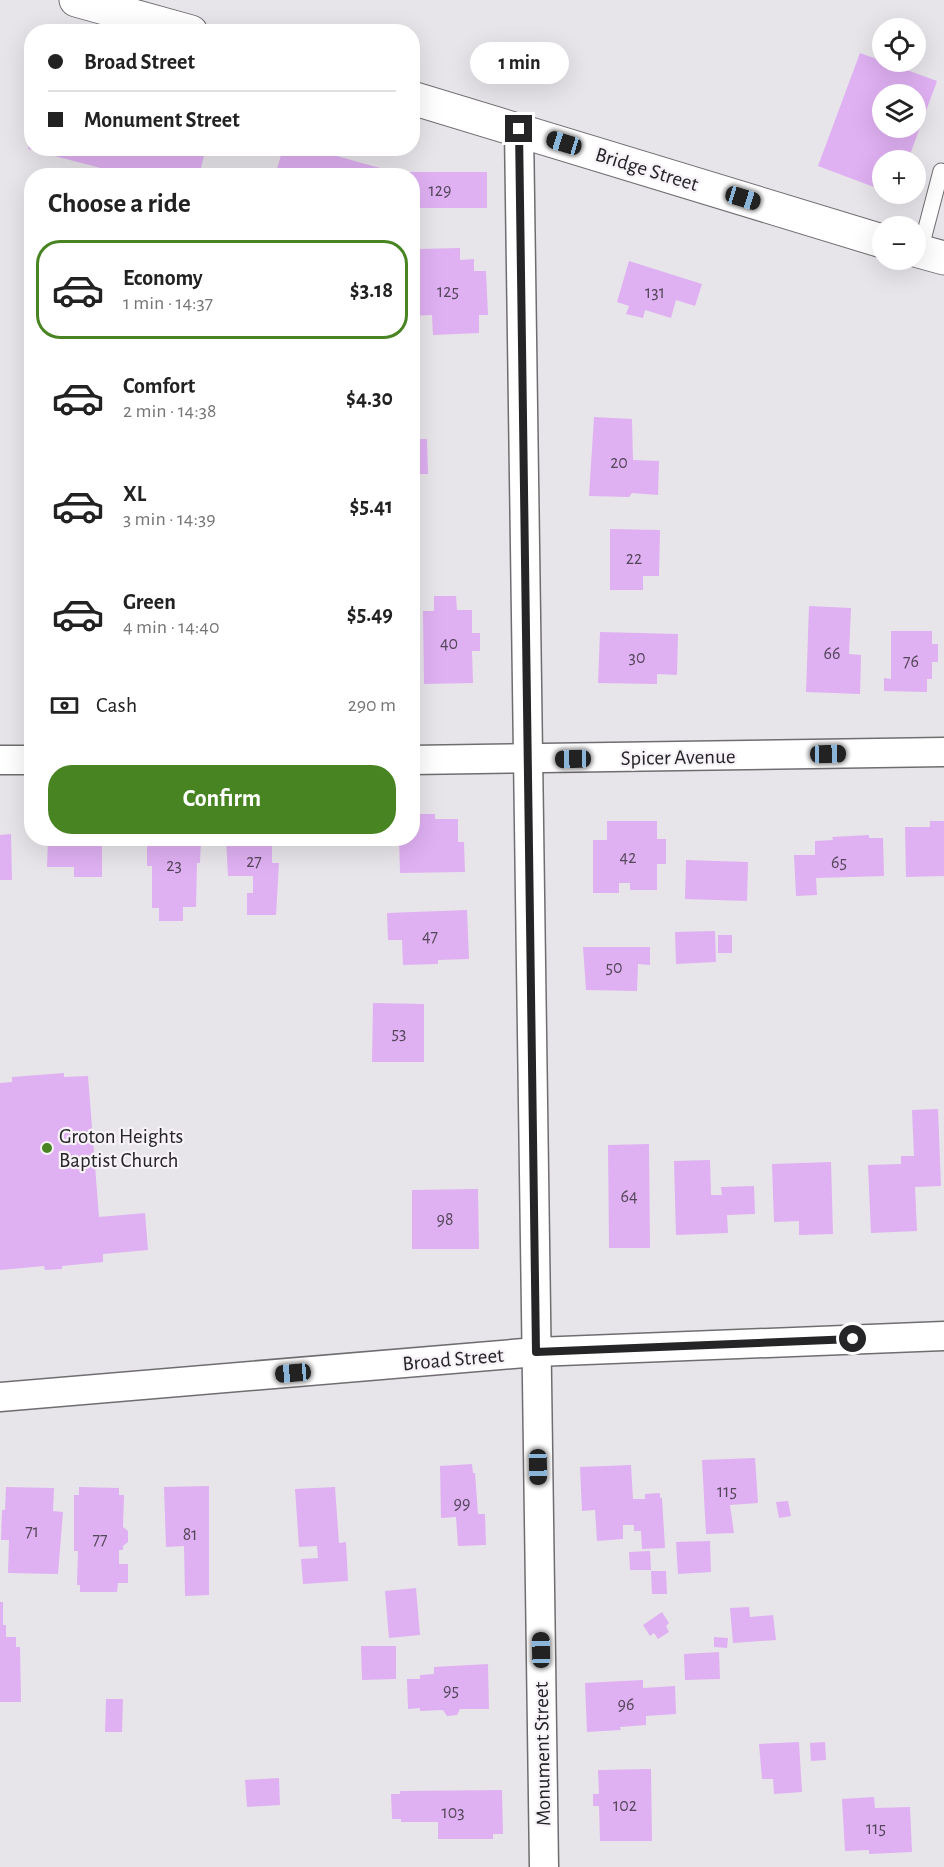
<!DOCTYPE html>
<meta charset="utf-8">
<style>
:root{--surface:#fff;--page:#f6f6f6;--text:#222;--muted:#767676;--line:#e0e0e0;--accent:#488421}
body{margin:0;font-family:"Alegreya Sans",sans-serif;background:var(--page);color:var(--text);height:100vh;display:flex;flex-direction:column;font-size:22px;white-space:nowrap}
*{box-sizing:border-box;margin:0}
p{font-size:20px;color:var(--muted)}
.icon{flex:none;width:33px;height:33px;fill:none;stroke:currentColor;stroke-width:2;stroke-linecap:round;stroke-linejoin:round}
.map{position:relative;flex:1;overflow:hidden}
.panel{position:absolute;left:24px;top:168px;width:396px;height:678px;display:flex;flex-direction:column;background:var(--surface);border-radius:24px;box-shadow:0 6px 24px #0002}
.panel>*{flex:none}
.hud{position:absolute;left:24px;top:24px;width:396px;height:132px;border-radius:24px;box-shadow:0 6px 24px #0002;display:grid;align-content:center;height:132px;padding:0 24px;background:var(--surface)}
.tools{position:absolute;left:872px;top:18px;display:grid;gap:12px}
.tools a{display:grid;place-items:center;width:54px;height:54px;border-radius:50%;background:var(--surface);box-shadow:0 6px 24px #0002;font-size:30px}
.end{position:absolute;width:27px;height:27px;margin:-14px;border:8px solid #252426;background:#fff;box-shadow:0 0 0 3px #fff}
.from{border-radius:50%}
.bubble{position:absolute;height:42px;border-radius:21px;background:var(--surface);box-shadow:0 6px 24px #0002;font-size:20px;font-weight:600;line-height:42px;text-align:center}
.car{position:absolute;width:18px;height:36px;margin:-18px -9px;border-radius:8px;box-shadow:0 0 4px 2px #0007;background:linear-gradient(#222 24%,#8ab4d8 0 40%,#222 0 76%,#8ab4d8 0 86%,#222 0)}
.hud b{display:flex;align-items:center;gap:21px;height:57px;font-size:22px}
.hud b+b{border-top:2px solid var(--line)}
.hud i{width:15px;height:15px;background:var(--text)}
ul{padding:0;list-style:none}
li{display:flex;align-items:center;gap:18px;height:99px;margin:0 12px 9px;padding:0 12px;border:3px solid transparent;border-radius:24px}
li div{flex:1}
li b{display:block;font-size:22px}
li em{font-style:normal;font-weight:600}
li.selected{border-color:var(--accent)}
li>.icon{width:54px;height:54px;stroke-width:1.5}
h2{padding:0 24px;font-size:27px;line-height:72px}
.pay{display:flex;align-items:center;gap:15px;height:66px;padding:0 24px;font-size:22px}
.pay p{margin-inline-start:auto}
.cta{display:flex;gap:12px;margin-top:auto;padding:12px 24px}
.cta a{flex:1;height:69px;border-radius:24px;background:var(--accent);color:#fff;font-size:24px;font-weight:600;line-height:69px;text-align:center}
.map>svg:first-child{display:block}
.building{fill:#dfb0f2;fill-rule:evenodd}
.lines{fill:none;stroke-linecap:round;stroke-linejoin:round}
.lane-casing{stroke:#706d71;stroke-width:17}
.street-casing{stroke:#706d71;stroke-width:31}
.secondary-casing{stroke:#706d71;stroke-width:35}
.lane{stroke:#fff;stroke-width:15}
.street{stroke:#fff;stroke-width:28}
.secondary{stroke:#fff;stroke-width:33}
.route{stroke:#252426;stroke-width:8}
.poi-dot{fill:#488421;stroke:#f6f2f7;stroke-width:2}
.labels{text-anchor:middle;stroke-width:4.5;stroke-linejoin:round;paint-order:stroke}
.number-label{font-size:18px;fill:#544759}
.street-label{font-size:21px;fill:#252426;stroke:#f6f2f7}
.poi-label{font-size:21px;fill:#252426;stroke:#f6f2f7;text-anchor:start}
</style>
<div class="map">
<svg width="944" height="1867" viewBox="0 0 944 1867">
<rect width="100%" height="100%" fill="#e8e5ea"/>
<g class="building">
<path d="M 860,53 L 937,81 L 908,160 L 882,160 L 882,190 L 818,166 ZM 882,94 L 915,94 L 915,128 L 882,128 Z"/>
<polygon points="31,139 32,148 206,148 199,176 131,176 28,149"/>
<polygon points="283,148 308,148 387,170 386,176 275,176"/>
<polygon points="393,172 487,172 487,208 412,208 412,176 393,176"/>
<polygon points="460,248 460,260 474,259 474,271 486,271 488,315 479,315 479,333 433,335 432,315 412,316 412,261 420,260 419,249"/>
<polygon points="629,261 702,284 695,306 676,300 671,318 645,310 643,318 626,314 629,306 617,302"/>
<polygon points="594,417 632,419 633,460 659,461 658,495 632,493 629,497 589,496"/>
<polygon points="412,423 418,423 419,439 427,439 428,474 412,474"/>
<polygon points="610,529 660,530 659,576 643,576 643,590 610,590"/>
<polygon points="434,596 456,596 457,610 472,610 472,633 480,633 480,651 472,651 473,683 424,684 423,611 434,611"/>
<polygon points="809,606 851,608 849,654 861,655 860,694 806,692"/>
<polygon points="891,631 932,631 932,644 938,644 938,662 932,662 932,679 927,679 927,692 884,691 884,678 891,679"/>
<polygon points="600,632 678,634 677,675 657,674 657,684 598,683"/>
<polygon points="28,644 32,644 32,700 29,700"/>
<polygon points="412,814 435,814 435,819 458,819 458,842 464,842 465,872 400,873 399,838 412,838"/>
<polygon points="607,821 657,821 657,839 666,839 666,864 657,864 657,890 630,890 630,883 619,883 619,893 593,893 593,840 607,840"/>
<polygon points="930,821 944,821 944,876 906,877 905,827 930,827"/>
<polygon points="11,834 12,880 0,880 0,835"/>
<polygon points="869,835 869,838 883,838 884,876 816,878 817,895 796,896 794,855 815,855 815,841 833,840 832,837"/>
<polygon points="48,838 102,838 102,877 74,877 74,867 47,867"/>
<polygon points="152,838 195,838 195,841 201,841 200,863 197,863 196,907 183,907 183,921 159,921 159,908 152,908 152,866 147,866 147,845 152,845"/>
<polygon points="226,838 272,838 272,863 279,863 276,915 247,915 247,893 253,893 253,876 228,876"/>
<polygon points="686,860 748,862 747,901 685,899"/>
<polygon points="467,910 469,959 438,960 438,964 403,965 402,940 388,940 387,913"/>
<polygon points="715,931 716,962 676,964 675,932"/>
<rect x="718" y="935" width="14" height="18"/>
<polygon points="583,947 650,947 650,965 638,964 637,991 586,990"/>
<polygon points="373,1003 424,1004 424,1062 372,1062"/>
<polygon points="64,1073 64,1077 88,1076 99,1217 145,1213 148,1250 103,1254 103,1262 62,1266 62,1269 45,1270 44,1266 0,1270 0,1083 12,1082 12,1077"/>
<polygon points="938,1109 941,1186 915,1187 917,1231 871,1233 868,1165 901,1164 901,1156 914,1156 912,1110"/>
<polygon points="649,1144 650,1248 609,1248 608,1145"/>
<polygon points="710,1160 711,1195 722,1195 721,1187 754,1186 755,1214 727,1215 728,1233 676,1235 674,1161"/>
<polygon points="831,1162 833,1234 799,1235 799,1221 774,1222 772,1164"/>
<polygon points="478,1189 479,1249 412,1249 412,1190"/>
<polygon points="755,1458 758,1503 730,1505 734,1533 706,1534 702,1460"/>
<polygon points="472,1464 473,1473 475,1473 478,1514 485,1514 486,1545 458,1546 456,1517 441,1518 440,1466"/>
<polygon points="631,1465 633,1499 645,1499 645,1494 660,1493 660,1498 662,1498 665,1548 642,1549 641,1531 634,1531 634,1525 623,1525 623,1539 597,1541 595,1510 582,1511 580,1467"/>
<polygon points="209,1486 209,1595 185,1596 184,1546 166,1547 164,1487"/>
<polygon points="6,1487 54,1488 53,1511 63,1512 58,1574 8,1573 9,1540 1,1540 2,1510 5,1510"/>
<polygon points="79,1487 119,1488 119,1495 124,1495 123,1527 128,1531 128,1542 123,1546 123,1550 119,1550 119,1564 128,1564 128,1583 118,1583 117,1592 80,1592 80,1585 77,1585 78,1551 74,1551 74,1495 79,1495"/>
<polygon points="335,1487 339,1543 346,1542 348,1581 303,1584 301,1559 318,1558 317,1546 299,1547 295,1489"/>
<polygon points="788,1501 791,1516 779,1518 776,1502"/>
<polygon points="710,1541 711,1572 678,1574 676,1542"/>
<polygon points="650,1551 651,1570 630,1570 629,1552"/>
<polygon points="651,1571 666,1571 667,1594 652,1594"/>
<polygon points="416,1588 420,1635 389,1638 385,1591"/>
<polygon points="0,1602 3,1602 3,1625 6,1625 6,1637 16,1637 16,1647 20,1647 21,1702 0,1702"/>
<polygon points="749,1607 750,1617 773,1615 776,1640 733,1643 730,1608"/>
<polygon points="662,1612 669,1623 666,1626 669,1632 658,1639 654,1633 650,1636 643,1625"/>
<polygon points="714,1637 728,1638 727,1648 714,1647"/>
<polygon points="361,1646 396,1646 396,1679 362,1680"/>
<polygon points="719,1652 720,1679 685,1680 684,1654"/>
<polygon points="488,1664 489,1709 460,1709 457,1715 447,1716 443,1710 420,1711 420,1708 408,1709 407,1679 420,1679 420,1675 434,1674 434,1667"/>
<polygon points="643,1680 643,1688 675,1686 676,1714 646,1716 646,1725 620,1727 621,1730 587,1732 585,1683"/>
<polygon points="106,1699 123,1699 122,1732 105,1732"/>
<polygon points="799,1742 802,1792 774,1794 773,1779 762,1779 759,1744"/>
<polygon points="825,1742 826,1760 811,1761 810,1743"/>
<polygon points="651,1769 652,1841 600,1841 599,1806 593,1806 593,1794 599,1794 598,1770"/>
<polygon points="279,1778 280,1805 247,1807 245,1780"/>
<polygon points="502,1790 503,1834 493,1834 493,1839 438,1839 438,1822 401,1822 401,1819 392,1819 391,1794 400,1794 400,1791"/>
<polygon points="874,1797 875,1808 910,1807 912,1852 869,1854 869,1850 845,1851 842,1799"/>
</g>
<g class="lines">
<defs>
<polyline id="lane" points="920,251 941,171"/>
<g id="street">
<polyline points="519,129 544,1867"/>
<polyline points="0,760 32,760"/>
<polyline points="412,760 944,752"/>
<polyline points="0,1397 536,1352 944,1336"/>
</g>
<g id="secondary">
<polyline points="76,0 191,32"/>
<polyline points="412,98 882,241"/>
<polyline points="915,250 944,258"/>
</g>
</defs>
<use href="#lane" class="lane-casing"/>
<use href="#street" class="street-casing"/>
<use href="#secondary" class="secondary-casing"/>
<use href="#lane" class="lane"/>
<use href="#street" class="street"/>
<use href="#secondary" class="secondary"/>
</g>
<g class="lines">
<polyline class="route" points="519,129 536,1352 853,1339"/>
</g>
<circle class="poi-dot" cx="47" cy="1148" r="6"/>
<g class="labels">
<g class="number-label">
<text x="440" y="196">129</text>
<text x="448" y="297">125</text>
<text x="655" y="298">131</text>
<text x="619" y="468">20</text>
<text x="634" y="564">22</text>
<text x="449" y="649">40</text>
<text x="832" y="659">66</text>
<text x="637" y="663">30</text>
<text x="911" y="667">76</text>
<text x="628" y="863">42</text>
<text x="254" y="867">27</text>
<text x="839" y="868">65</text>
<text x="174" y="871">23</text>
<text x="430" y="942">47</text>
<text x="614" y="973">50</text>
<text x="399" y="1039">53</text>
<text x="629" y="1202">64</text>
<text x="445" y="1225">98</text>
<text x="727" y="1497">115</text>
<text x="462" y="1509">99</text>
<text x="32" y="1537">71</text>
<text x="190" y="1540">81</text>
<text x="100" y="1545">77</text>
<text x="451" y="1696">95</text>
<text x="626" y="1710">96</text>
<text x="625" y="1811">102</text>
<text x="453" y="1818">103</text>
<text x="876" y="1834">115</text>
</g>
<g class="street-label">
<text transform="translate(647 169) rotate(17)" y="7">Bridge Street</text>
<text transform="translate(678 757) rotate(-1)" y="7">Spicer Avenue</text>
<text transform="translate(453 1359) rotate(-5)" y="7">Broad Street</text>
<text transform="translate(542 1754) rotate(-91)" y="7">Monument Street</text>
</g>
<g class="poi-label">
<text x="59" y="1143">Groton Heights<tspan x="59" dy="24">Baptist Church</tspan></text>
</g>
</g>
</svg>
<div class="tools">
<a><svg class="icon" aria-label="locate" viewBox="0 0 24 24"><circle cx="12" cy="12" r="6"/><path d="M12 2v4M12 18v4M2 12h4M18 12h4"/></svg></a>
<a><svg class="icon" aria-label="layers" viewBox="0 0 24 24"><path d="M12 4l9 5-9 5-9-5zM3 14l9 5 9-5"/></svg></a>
<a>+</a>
<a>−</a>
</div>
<i class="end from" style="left:853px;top:1339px"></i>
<i class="end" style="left:519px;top:129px"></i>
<div class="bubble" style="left:470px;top:42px;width:99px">1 min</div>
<i class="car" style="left:564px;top:143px;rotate:287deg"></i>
<i class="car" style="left:743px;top:198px;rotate:107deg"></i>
<i class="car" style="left:828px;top:754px;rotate:89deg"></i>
<i class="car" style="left:573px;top:759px;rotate:269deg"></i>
<i class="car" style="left:293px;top:1373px;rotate:265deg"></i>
<i class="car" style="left:538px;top:1467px;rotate:179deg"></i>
<i class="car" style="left:541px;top:1650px;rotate:359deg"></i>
<div class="hud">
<b><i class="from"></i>Broad Street</b>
<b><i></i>Monument Street</b>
</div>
<section class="panel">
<h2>Choose a ride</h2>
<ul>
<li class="selected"><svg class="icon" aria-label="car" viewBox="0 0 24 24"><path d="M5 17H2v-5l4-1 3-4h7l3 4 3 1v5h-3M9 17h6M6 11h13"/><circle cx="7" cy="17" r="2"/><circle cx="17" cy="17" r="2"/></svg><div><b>Economy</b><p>1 min · 14:37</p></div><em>$3.18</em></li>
<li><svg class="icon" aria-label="car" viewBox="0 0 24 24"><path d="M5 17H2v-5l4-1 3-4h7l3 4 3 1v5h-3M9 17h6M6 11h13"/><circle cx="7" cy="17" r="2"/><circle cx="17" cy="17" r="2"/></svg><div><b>Comfort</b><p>2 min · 14:38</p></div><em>$4.30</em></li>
<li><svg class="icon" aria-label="car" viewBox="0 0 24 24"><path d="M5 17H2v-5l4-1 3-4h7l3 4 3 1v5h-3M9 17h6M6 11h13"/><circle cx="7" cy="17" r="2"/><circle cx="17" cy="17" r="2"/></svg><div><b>XL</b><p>3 min · 14:39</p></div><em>$5.41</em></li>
<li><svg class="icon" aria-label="car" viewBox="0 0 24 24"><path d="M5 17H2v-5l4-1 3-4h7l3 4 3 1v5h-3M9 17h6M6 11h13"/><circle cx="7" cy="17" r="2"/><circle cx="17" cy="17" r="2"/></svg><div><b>Green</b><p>4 min · 14:40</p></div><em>$5.49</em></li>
</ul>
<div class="pay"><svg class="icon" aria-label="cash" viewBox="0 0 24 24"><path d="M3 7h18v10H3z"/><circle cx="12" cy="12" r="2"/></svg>Cash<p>290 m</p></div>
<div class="cta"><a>Confirm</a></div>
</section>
</div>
